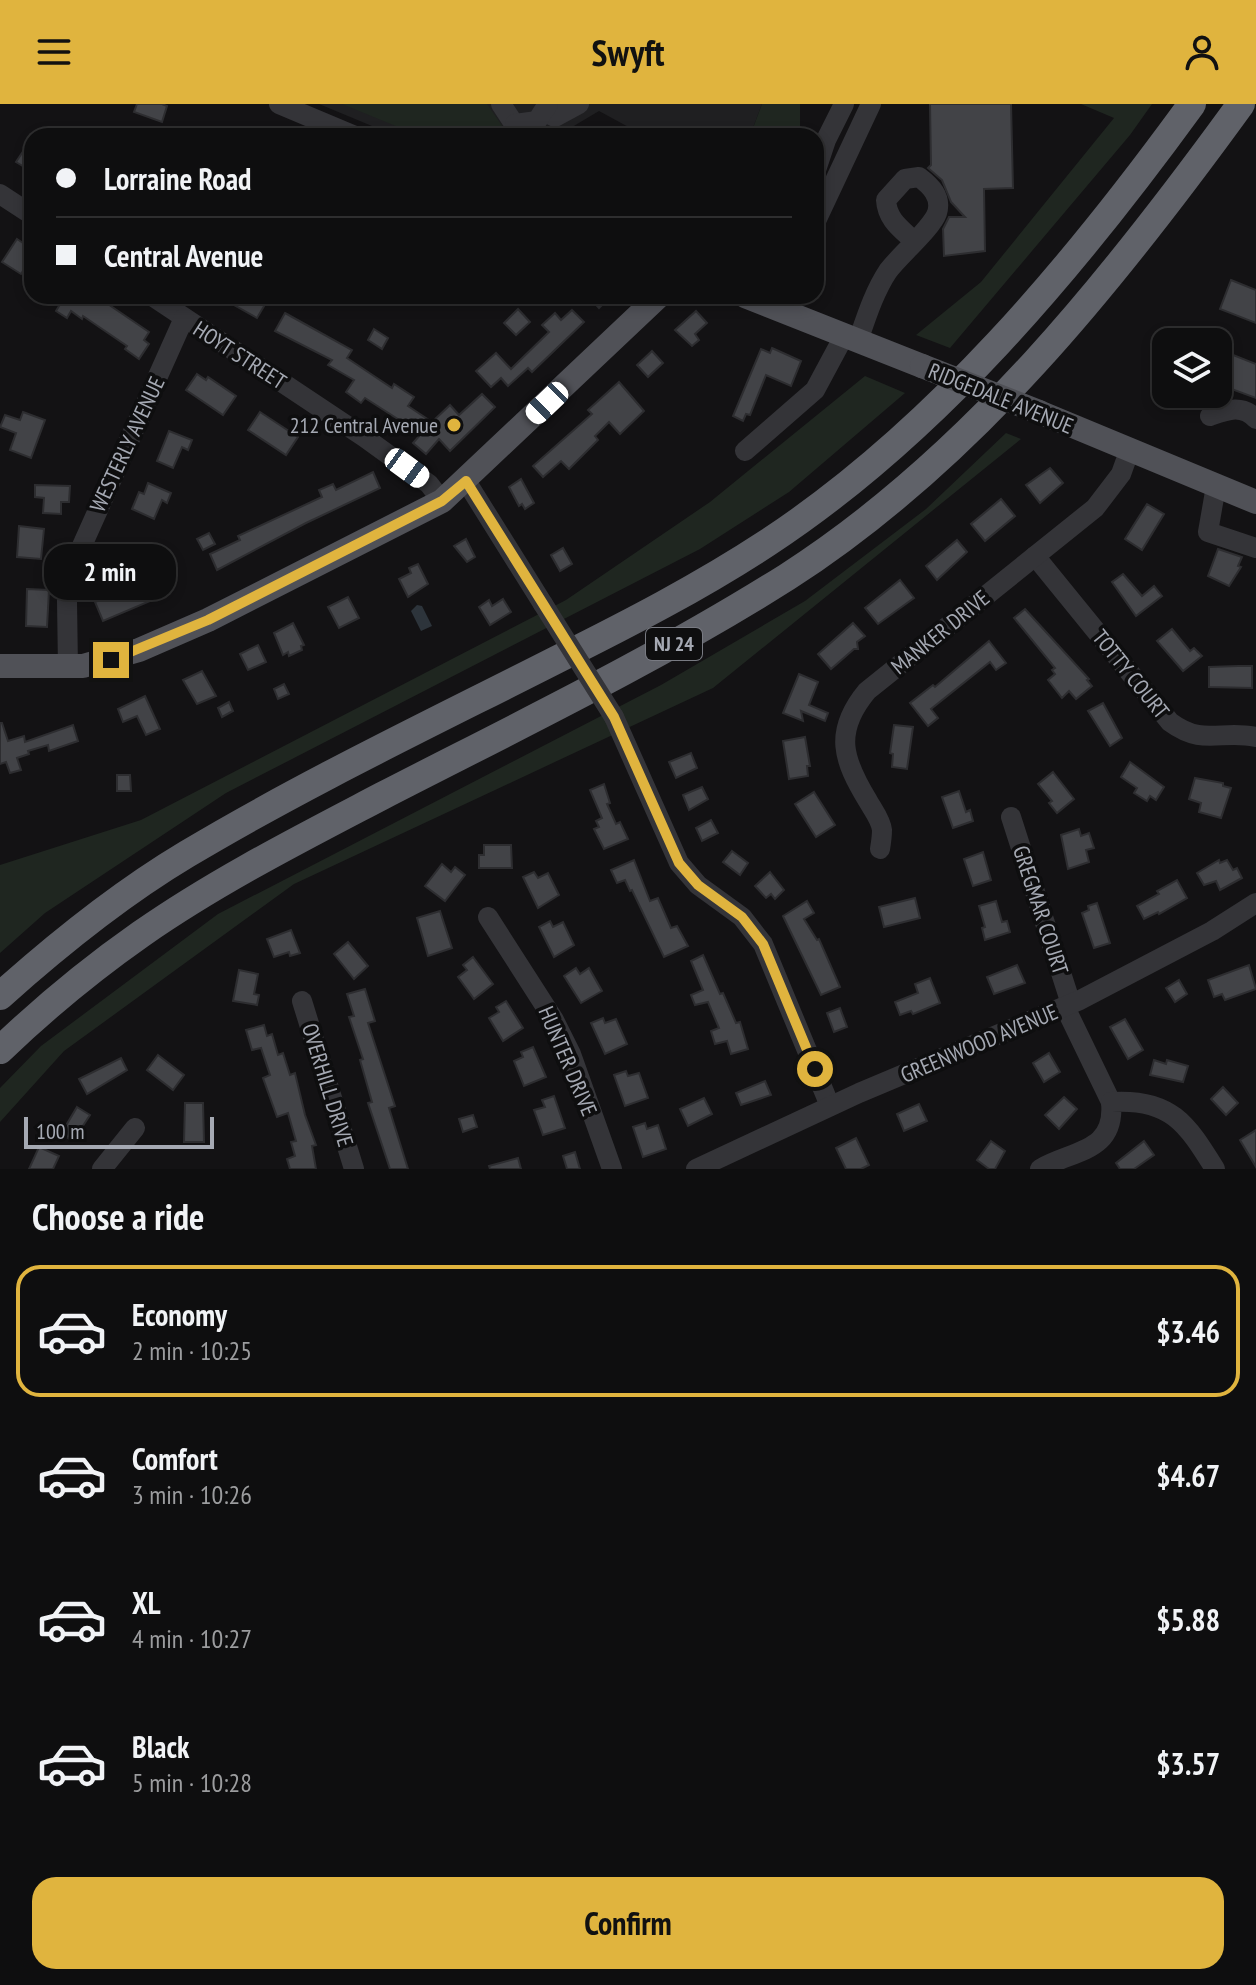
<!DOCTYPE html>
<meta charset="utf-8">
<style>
:root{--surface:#0e0e0f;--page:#171718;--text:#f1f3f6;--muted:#9b9c9e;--line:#2e2e2f;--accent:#e0b43e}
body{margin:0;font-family:"PT Sans Narrow",sans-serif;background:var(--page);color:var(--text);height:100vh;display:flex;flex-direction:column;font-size:30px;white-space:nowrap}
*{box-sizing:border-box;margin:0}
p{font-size:26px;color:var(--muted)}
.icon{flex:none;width:44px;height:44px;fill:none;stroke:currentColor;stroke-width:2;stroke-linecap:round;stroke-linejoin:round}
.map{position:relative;height:1065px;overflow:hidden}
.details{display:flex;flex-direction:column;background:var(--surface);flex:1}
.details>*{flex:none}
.top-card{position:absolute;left:24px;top:24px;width:800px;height:176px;border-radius:24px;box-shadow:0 4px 12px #0003,0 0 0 2px var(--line);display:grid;align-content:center;height:176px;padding:0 32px;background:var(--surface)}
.tools{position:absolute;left:1152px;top:224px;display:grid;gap:16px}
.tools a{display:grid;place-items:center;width:80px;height:80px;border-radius:16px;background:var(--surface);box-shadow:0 4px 12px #0003,0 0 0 2px var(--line);font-size:40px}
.scale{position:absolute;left:24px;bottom:20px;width:190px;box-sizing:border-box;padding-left:8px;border:4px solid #a5a9b3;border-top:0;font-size:22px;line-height:28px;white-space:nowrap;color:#a5a9b3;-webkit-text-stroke:6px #0e0e0f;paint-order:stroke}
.end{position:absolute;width:36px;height:36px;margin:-18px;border:10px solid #e0b43e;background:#111;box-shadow:0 0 0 4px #111}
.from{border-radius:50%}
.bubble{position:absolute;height:56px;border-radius:24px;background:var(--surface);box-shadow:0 4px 12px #0003,0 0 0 2px var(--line);font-size:26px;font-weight:800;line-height:56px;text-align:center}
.car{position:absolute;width:24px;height:48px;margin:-24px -12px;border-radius:10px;box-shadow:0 0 6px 2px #0007;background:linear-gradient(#fff 24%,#345 0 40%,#fff 0 76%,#345 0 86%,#fff 0)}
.top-card b{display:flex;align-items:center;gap:28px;height:76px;font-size:30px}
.top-card b+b{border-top:2px solid var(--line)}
.top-card i{width:20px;height:20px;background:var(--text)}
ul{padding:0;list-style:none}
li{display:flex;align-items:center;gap:24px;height:132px;margin:0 16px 12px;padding:0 16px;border:4px solid transparent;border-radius:24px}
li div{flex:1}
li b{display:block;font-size:30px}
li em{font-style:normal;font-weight:800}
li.selected{border-color:var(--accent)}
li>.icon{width:72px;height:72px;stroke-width:1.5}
h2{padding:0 32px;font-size:36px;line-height:96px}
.action{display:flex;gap:16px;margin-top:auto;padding:16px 32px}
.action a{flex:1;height:92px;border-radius:24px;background:var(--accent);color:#111;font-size:32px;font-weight:800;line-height:92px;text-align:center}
header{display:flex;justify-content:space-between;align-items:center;height:104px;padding:0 32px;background:var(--accent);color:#111;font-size:36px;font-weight:800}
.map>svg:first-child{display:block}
.built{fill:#1f1f21}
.green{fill:#1f2620}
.water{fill:#2d343b}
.building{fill:#424347;stroke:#2d2d30;stroke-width:2}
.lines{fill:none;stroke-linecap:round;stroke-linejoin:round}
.minor{stroke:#343438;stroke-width:20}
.major{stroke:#505157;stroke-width:24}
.highway{stroke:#606269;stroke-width:28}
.minor-bridge{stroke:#343438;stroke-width:20}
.major-bridge{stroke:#505157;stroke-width:24}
.route{stroke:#e0b43e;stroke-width:10}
.poi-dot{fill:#e0b43e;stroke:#0e0e0f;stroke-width:3}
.labels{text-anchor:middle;stroke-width:7;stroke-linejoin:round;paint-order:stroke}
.shield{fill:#0e0e0f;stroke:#787a82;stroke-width:2}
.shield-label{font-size:20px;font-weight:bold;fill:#a5a9b3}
.street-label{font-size:22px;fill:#a5a9b3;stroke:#0e0e0f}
.poi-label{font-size:22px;fill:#a5a9b3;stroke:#0e0e0f;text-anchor:end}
</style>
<header><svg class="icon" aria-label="menu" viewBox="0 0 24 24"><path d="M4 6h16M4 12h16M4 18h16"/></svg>Swyft<svg class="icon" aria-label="person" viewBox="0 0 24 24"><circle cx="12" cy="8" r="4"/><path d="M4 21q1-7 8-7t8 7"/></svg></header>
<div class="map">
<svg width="1256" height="1065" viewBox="0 0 1256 1065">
<rect width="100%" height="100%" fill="#131214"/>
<polygon class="built" points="319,0 762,0 750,32 645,32 599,7 557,32 396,32"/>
<g class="green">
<polygon points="342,0 487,0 509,32 420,32"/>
<polygon points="762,0 800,0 800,32 750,32"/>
<polygon points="1081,0 1152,0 1130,31 950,244 916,231 981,178 1114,14"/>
<polygon points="865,272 905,289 789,388 700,445 226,689 45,809 0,849 0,761 141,716 566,496 710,398"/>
<polygon points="1006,329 1021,335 713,584 294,780 64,947 0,1018 0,984 41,942 218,810 661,581 805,497 926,405"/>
</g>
<polygon class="water" points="417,501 422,502 432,522 421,527 411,507"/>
<g class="building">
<polygon points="137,0 162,0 167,2 162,18 134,8"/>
<polygon points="930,0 1011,0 1013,84 984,85 985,147 944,152 943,125 949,113 965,113 951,98 942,76 928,64 931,61"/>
<polygon points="32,34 32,55 26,64 16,58"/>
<polygon points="17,135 32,145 32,153 21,170 2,158"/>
<polygon points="1231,176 1256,186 1256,219 1220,205"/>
<polygon points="57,192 96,192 149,228 144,236 149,240 139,255 125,245 127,242 83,212 82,215 71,207 67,214 56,207 62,197"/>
<polygon points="218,192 270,192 257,214"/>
<polygon points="588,192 611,192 599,204"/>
<polygon points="518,205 530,218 516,231 504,219"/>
<polygon points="572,206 584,218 532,268 528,264 508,282 501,274 491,283 476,267 496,249 511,265 549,228 542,221 555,209 561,216"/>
<polygon points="696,207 707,219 695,230 699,236 692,242 675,226"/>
<polygon points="285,209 352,246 347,254 392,284 394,280 414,293 408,302 432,318 450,301 459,311 482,290 495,303 450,347 439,335 426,350 413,339 421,330 365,294 361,299 346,288 354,276 328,261 332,256 275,227"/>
<polygon points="374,225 388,234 382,245 368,236"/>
<polygon points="772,244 801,257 791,282 766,271 750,311 746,310 743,317 733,312 761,245 770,249"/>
<polygon points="1218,245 1256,260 1256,294 1218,280"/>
<polygon points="652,247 663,259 648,273 637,261"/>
<polygon points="197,270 206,276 208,273 236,292 223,311 186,286"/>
<polygon points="619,278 644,307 620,330 609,318 595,332 598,336 569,365 561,357 543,373 533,362 592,310 588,306"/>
<polygon points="23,308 45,316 31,354 10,346 16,329 0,323 5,311 20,316"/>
<polygon points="260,308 298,333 286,351 248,326"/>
<polygon points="169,327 192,336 188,346 182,343 173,364 157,357"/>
<polygon points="1050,364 1063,379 1040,399 1026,381"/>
<polygon points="373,368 380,384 306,419 217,466 210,450 240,436 238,432 322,393 319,386 333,380 336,386"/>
<polygon points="521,375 534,399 525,405 522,400 519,402 509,383"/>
<polygon points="148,379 171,389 167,399 162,396 154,415 132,405 139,388 144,390"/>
<polygon points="35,381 70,382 69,398 61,398 61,410 43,409 44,394 35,393"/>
<polygon points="1001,395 1015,412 985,437 971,420"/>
<polygon points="1147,400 1164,410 1142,446 1125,435"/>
<polygon points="19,422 44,425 41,455 17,453"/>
<polygon points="209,429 215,440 203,446 197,435"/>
<polygon points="466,435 475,453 467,458 454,442"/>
<polygon points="957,436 967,448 937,476 926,462"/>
<polygon points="563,444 572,460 560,467 551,451"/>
<polygon points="1218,445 1242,453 1238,462 1241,463 1229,482 1208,472"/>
<polygon points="418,460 428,480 408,493 399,475 411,469 409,464"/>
<polygon points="1123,470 1142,492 1154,482 1162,492 1136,512 1112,478"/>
<polygon points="151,474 153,479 163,475 169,489 103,517 95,498"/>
<polygon points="900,476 914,494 878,520 865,504"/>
<polygon points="27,485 49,486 47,523 26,522"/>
<polygon points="348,493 359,514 339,524 328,503"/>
<polygon points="503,495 511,508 490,521 479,503 489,496 492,502"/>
<polygon points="1025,505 1089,575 1087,576 1092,582 1076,595 1069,587 1062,594 1048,576 1055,570 1052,566 1055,564 1014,514"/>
<polygon points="293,519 304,541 301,542 302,546 289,552 288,548 283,551 274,529"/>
<polygon points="853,519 865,532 857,538 858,545 854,545 831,565 818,550"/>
<polygon points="1172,525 1190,547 1194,544 1202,552 1183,567 1157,537"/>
<polygon points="989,537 1006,559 996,566 990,558 931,605 938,614 928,622 910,599 933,581 935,583"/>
<polygon points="258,541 266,558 248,566 240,550"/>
<polygon points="1238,562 1252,562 1252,584 1209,583 1209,563"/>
<polygon points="202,567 216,592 197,600 183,576"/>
<polygon points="799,570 818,578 809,601 828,609 825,617 801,607 803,617 783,609"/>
<polygon points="284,580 289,590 278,595 274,585"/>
<polygon points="145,592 160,625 146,631 137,612 123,618 118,605"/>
<polygon points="229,598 233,607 222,613 218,604"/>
<polygon points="1103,599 1122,634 1110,642 1088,607"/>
<polygon points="0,619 2,619 8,637 24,632 25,638 73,621 78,637 49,647 48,641 28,647 29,650 17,654 21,666 10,669 6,658 0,660"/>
<polygon points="894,621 913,623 907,665 892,663 893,650 890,649"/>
<polygon points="805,633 810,662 807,662 808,672 789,675 783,637"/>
<polygon points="691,649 697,664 676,674 669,658"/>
<polygon points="1130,658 1164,683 1156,696 1150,692 1147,697 1134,689 1137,684 1121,673"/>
<polygon points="1053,668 1074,695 1057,709 1049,699 1052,697 1038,680"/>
<polygon points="117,671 130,671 131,687 117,687"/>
<polygon points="1195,674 1223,679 1223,682 1231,684 1221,714 1199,708 1201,699 1189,695"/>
<polygon points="604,680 610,699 607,700 616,720 620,718 628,735 604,745 594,725 599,723 596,717 602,714 590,686"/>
<polygon points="702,683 708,695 689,706 683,691"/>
<polygon points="959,687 966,708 970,706 973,717 953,724 942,693"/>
<polygon points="814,688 835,721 816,733 795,700"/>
<polygon points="711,716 718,729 702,737 696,724"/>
<polygon points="1079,725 1081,732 1089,729 1094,744 1086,746 1089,758 1068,765 1061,731"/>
<polygon points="484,741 511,741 512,764 479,764 479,751 484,751"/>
<polygon points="732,747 748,759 740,771 723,758"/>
<polygon points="983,748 991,776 973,782 964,755"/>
<polygon points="634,756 650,797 658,794 671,824 677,822 688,842 664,853 632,786 630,787 625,776 617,779 611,766"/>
<polygon points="1219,756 1220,759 1227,756 1233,766 1237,764 1242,774 1220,786 1216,777 1204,781 1197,769"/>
<polygon points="442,760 451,768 455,763 465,771 445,797 425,782"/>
<polygon points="534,768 538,774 548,769 559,791 538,804 523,773"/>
<polygon points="770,768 784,786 775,795 771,790 766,794 755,782"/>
<polygon points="1177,776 1187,794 1159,810 1158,808 1144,815 1137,802 1159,790 1157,787"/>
<polygon points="915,794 920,814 884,823 879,803"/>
<polygon points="807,797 814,809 804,815 817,836 819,835 840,883 821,891 783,812"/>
<polygon points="996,797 1002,818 1007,817 1010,828 985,836 982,824 985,823 979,802"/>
<polygon points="1097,799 1110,839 1094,844 1082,809 1089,806 1088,802"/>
<polygon points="440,807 452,844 428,852 417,814"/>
<polygon points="550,817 553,823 563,818 574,841 554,853 539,823"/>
<polygon points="291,826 300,849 290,852 289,848 274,853 267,835"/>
<polygon points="348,838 368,862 354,875 334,850"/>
<polygon points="703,851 720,890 723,889 736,919 740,918 748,945 731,950 727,937 715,940 711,927 719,924 708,898 695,901 691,891 703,886 691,857"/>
<polygon points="473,853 493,880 474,895 458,873 467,866 463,861"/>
<polygon points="1017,861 1025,879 994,890 987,873"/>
<polygon points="1249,861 1256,885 1225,896 1222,890 1214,893 1208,876"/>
<polygon points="576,864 580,870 589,864 602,887 581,899 564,872"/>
<polygon points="239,866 258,870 254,890 259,891 257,901 233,897"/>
<polygon points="930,874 940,899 913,910 911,907 900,911 895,898 918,889 915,880"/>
<polygon points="1179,876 1187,890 1175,898 1166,884"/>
<polygon points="365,885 375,917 368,919 395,1002 389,1004 408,1065 390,1065 368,999 372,998 360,956 363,955 349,913 354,912 347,890"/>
<polygon points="506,897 523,924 503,937 489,914 499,908 496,903"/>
<polygon points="840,904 847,923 834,928 827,909"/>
<polygon points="603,914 605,919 616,915 627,940 605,950 591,919"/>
<polygon points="1125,915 1143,946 1128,955 1110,923"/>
<polygon points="264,921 267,932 272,930 278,951 283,949 290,971 295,969 305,1011 316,1041 312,1042 316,1065 290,1065 287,1055 295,1052 291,1038 296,1037 288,1009 277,1013 263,974 270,971 261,944 252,946 246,926"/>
<polygon points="533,943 546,973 524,982 514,957 523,953 521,948"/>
<polygon points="1049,949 1060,968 1044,978 1033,959"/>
<polygon points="158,951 184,971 173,986 147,966"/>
<polygon points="121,954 127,966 87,990 79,975"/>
<polygon points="1154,956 1166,960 1167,956 1188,962 1183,978 1150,971"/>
<polygon points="626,967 628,972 639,969 648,994 625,1002 614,971"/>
<polygon points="765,977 771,991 741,1001 736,989"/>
<polygon points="1223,983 1238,999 1226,1011 1211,995"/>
<polygon points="554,992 565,1024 543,1031 534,1006 545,1003 542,996"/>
<polygon points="1064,993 1077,1005 1059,1025 1045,1011"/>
<polygon points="704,994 712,1010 688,1022 680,1005"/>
<polygon points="185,999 203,999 204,1038 184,1038"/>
<polygon points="919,1000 927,1017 904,1027 897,1010"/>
<polygon points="77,1003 90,1011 73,1037 61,1030"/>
<polygon points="473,1011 477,1023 463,1028 459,1015"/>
<polygon points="645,1019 647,1025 658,1021 666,1045 643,1053 633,1023"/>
<polygon points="1256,1026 1256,1063 1240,1036"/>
<polygon points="856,1034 869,1061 861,1065 846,1065 836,1044"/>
<polygon points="991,1037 1005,1047 995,1065 989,1065 977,1056"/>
<polygon points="1144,1037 1154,1051 1134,1065 1120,1065 1116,1059"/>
<polygon points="39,1043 59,1052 53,1065 29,1065"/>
<polygon points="575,1048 580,1065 567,1065 563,1052"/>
<polygon points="518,1054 521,1065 490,1065 489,1062"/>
</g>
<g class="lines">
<g class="minor">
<polyline points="279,0 355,32"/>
<polyline points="501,0 520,29"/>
<polyline points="551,11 555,13 579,0"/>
<polyline points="515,20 537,17 548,0"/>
<polyline points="816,66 826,36 844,0"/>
<polyline points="0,90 32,111"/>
<polyline points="816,117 871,0"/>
<polyline points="152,192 364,333 429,380 442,397"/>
<path d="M 858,237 C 866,214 874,188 888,167 C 899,152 932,124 937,109 C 942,93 931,82 919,73 L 905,75 L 886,96 C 887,115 900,124 914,137"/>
<path d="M 1210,312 C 1227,306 1242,300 1256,315"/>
<polyline points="745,347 815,286 844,232"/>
<polyline points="466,377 543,500"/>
<polyline points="1216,382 1208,428 1256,444"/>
<path d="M 1035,452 L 1170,618 C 1204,643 1221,625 1256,633"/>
<polyline points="68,564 67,497 81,444 184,214"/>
<polyline points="614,613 679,759 698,781 742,813 763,840 830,1002"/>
<polyline points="1011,713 1071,900"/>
<path d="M 880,745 C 881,739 882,732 882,726 C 881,716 873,706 868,697 C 843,656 833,628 867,587 L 1095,404 L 1121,370 L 1130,345"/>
<polyline points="488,813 554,916 571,950 612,1065"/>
<polyline points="302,897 354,1065"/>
<polyline points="1065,903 1111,998"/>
<polyline points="102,1065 135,1024"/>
<polyline points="696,1065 859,989 1080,896 1212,827 1256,799"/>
<path d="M 1040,1065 C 1072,1046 1116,1049 1111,998 C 1171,994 1187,1020 1215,1065"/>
</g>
<g class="major">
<polyline points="745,192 922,262"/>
<polyline points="1039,308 1256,398"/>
<polyline points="0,562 83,562 139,546 208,516 442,397 659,192"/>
</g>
<g class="highway">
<path d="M 0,892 C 58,840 120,790 187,750 C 306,679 432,619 556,556 C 628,520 700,483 767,439 C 935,329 1075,161 1192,0"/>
<path d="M 0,946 C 44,904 91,865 141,830 C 217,777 300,735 382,692 C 518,622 657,555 787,473 C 971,355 1114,175 1241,0"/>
</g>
<polyline class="minor-bridge" points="543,500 614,613"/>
<polyline class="major-bridge" points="922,262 1039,308"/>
</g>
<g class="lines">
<polyline class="route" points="111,556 208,516 442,397 466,377 614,613 679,759 698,781 742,813 763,840 815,965"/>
</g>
<circle class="poi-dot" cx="454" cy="321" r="8"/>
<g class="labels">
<rect class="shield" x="646" y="524" width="56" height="32" rx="6"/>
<g class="shield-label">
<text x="674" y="547">NJ 24</text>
</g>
<g class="street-label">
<text transform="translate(240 251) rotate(33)" y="8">HOYT STREET</text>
<text transform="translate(1001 294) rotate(22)" y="8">RIDGEDALE AVENUE</text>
<text transform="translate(127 340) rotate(-65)" y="8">WESTERLY AVENUE</text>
<text transform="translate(940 528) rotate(-39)" y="8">MANKER DRIVE</text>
<text transform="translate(1131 570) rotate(51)" y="8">TOTTY COURT</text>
<text transform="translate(1041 806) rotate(72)" y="8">GREGMAR COURT</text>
<text transform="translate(979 939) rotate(-23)" y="8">GREENWOOD AVENUE</text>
<text transform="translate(568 957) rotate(67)" y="8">HUNTER DRIVE</text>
<text transform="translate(328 981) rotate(73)" y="8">OVERHILL DRIVE</text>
</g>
<g class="poi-label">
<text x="438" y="329">212 Central Avenue</text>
</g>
</g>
</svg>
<div class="tools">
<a><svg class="icon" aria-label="layers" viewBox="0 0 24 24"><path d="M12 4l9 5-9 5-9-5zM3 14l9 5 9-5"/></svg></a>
</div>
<div class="scale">100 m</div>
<i class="end from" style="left:815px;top:965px"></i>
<i class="end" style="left:111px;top:556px"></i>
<div class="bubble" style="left:44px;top:440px;width:132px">2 min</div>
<i class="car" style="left:547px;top:299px;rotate:226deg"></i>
<i class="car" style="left:407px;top:364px;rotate:126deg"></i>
<div class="top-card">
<b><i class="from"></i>Lorraine Road</b>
<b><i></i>Central Avenue</b>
</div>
</div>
<section class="details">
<h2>Choose a ride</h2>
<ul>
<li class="selected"><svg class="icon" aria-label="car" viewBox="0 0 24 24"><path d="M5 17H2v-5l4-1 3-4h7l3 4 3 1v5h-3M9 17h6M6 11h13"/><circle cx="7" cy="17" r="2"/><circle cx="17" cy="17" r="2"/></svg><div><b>Economy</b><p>2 min · 10:25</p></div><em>$3.46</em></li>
<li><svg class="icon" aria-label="car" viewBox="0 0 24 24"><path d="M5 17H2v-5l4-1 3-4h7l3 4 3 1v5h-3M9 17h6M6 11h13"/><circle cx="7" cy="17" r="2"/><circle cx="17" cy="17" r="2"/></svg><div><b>Comfort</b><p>3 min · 10:26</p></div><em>$4.67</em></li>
<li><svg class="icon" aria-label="car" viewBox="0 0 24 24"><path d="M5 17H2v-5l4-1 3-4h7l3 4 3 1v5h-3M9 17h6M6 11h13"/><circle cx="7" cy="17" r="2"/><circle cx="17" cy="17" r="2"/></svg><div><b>XL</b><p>4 min · 10:27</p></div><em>$5.88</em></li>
<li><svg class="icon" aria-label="car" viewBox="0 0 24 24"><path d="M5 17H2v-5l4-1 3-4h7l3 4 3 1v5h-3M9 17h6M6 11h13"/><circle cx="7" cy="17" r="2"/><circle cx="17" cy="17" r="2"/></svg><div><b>Black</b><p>5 min · 10:28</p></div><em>$3.57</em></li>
</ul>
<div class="action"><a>Confirm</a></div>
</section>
